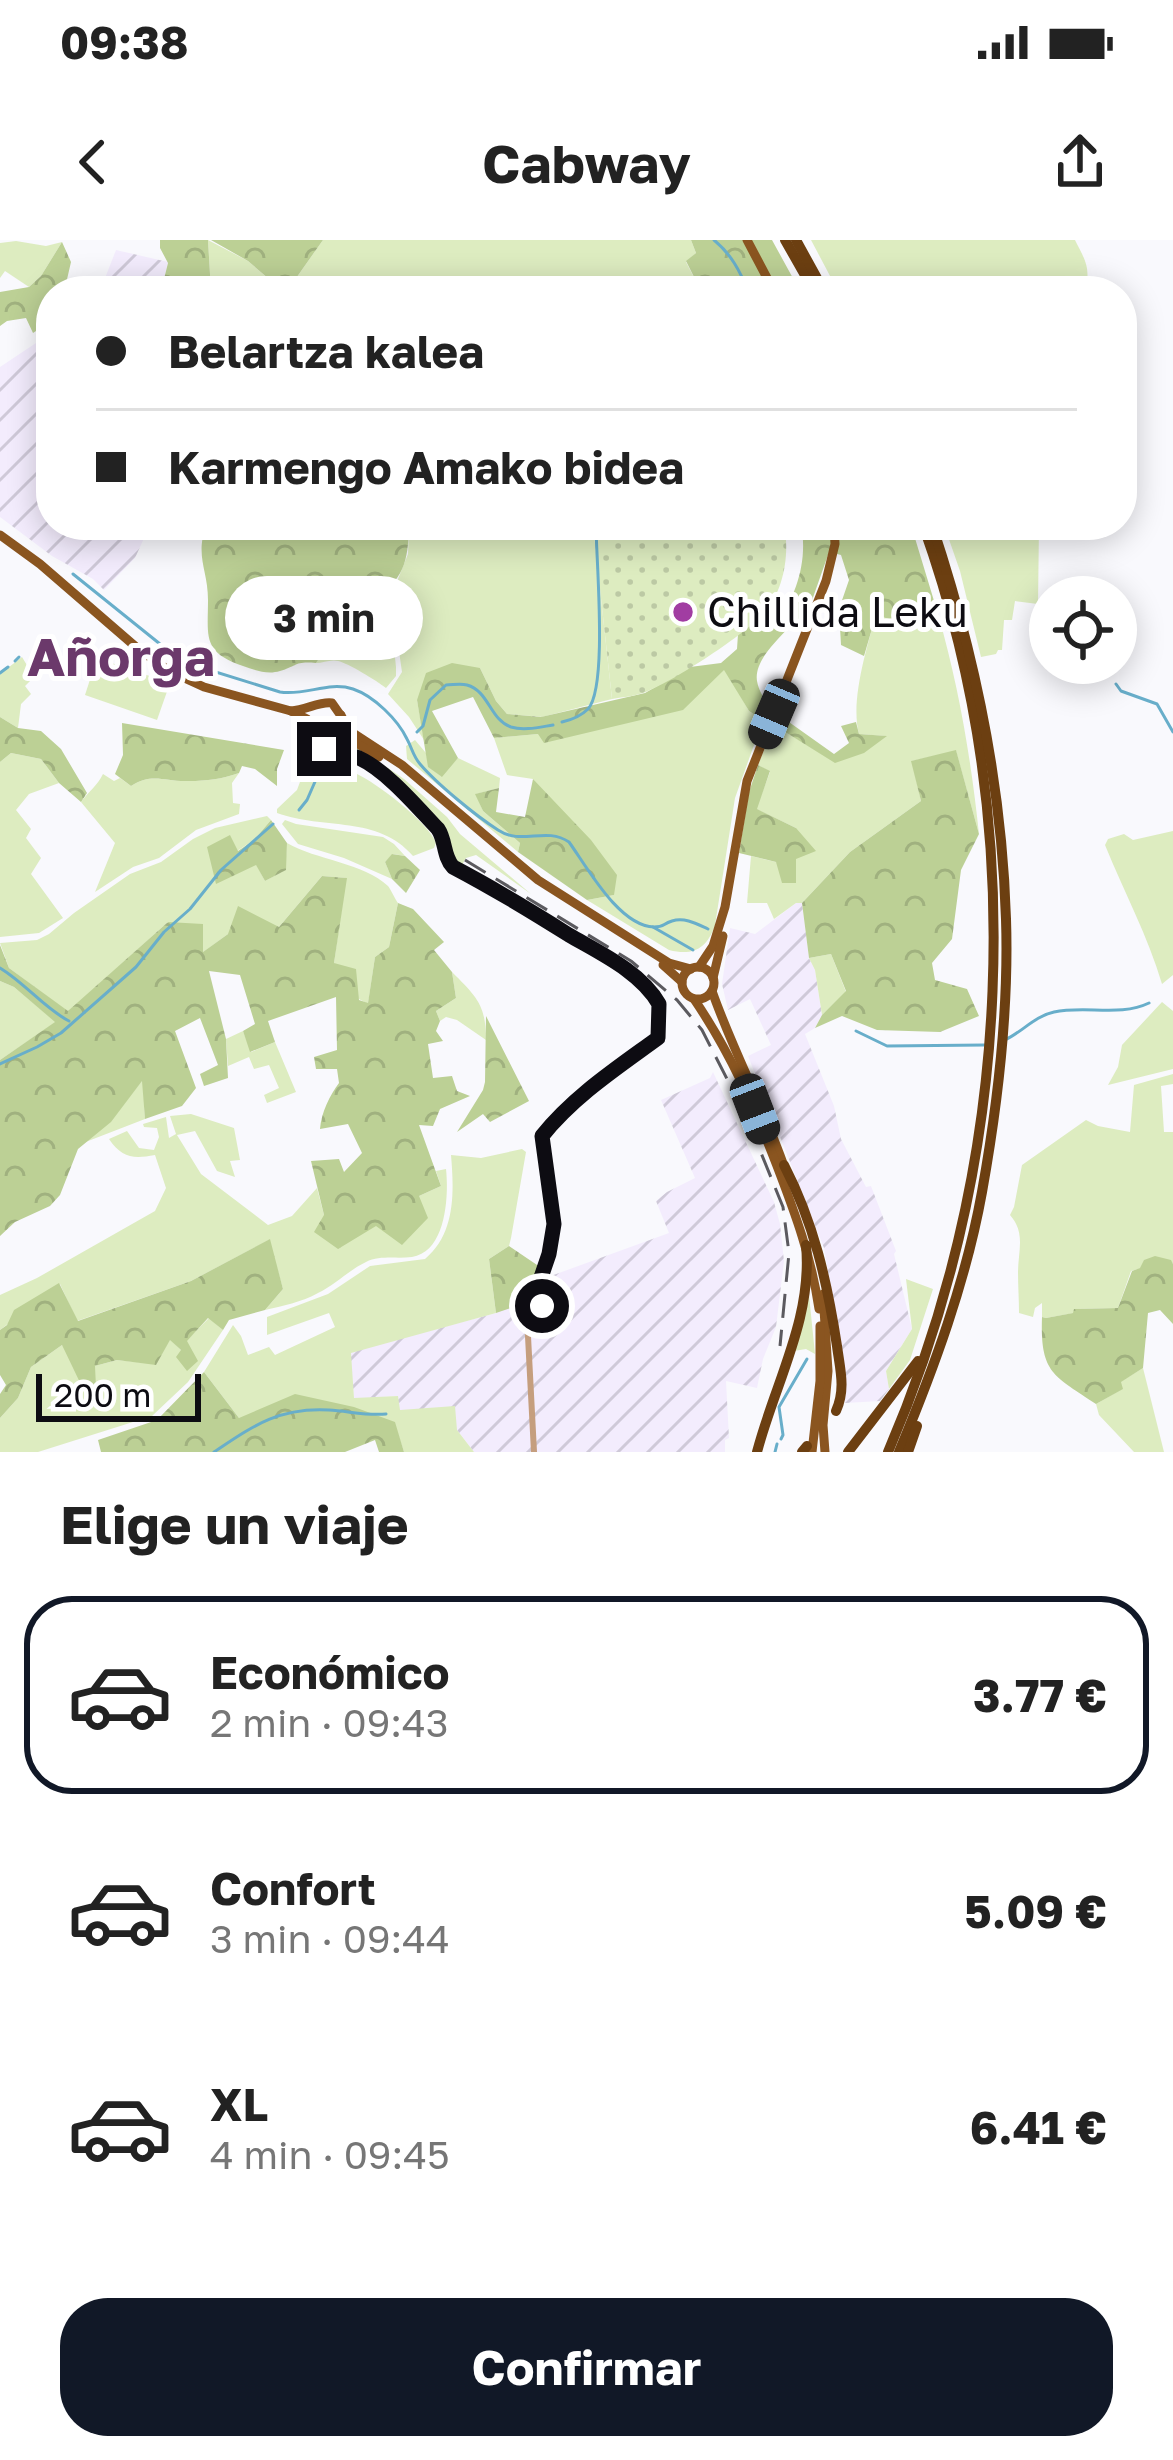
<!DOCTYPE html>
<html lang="es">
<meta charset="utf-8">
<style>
:root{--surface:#fff;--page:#f2f2f2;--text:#222;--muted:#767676;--line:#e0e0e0;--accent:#111827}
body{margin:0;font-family:"Golos Text",sans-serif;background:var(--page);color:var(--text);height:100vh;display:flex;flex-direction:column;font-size:45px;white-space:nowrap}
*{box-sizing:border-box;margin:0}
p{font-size:39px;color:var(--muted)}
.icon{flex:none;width:66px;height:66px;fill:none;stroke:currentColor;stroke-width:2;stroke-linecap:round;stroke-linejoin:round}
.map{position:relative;height:1212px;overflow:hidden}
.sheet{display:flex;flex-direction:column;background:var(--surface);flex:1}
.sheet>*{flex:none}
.banner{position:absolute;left:36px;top:36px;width:1101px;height:264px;border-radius:48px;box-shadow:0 6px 30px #0003;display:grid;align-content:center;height:264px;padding:0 60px;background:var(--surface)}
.buttons{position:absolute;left:1029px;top:336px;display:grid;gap:24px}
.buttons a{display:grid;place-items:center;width:108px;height:108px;border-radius:50%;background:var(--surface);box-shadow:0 6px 30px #0003;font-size:60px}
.scale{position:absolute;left:36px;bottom:30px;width:165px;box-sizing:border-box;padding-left:12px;border:6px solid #0d0c12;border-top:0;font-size:33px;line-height:42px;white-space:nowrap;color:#0d0c12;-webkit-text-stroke:9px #fff;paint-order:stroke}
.end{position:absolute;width:54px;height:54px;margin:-27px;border:15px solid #0d0c12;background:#fff;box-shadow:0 0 0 6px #fff}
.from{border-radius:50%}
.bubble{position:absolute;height:84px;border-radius:42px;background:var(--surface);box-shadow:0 6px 30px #0003;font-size:39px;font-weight:700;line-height:84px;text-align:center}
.car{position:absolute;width:36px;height:72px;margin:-36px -18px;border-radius:15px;box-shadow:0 0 9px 3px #0007;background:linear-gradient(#222 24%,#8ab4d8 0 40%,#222 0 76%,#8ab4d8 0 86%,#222 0)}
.banner b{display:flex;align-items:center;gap:42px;height:114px;font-size:45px}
.banner b+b{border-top:3px solid var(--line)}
.banner i{width:30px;height:30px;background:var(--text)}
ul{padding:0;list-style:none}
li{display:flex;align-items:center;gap:36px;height:198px;margin:0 24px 18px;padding:0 36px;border:6px solid transparent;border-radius:48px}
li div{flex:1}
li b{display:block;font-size:45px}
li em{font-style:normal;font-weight:700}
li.active{border-color:var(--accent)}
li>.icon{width:108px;height:108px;stroke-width:1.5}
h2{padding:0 60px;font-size:54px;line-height:144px}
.action{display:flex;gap:24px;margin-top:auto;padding:24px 60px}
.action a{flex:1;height:138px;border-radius:48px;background:var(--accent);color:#fff;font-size:48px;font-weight:700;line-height:138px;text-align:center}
.status{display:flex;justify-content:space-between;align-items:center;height:84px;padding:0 60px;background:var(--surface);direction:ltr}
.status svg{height:33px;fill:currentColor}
header{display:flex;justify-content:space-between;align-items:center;height:156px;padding:0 60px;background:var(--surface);font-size:54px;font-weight:700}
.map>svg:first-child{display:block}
.industrial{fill:url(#industrial-furrows)}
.green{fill:#ddecc0}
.forest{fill:url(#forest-crowns)}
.park{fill:url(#park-dots)}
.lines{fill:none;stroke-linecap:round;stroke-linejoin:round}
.stream{stroke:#68aeca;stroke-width:3}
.minor{stroke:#c59e7e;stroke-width:6}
.major{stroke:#8a5520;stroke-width:9}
.highway{stroke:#6c3f11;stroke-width:10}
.rail{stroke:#5b5a5f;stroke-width:3;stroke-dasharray:24 12;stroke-linecap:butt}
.route{stroke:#0d0c12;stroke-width:15}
.poi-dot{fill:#a13da2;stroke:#fff;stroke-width:4.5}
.labels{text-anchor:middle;stroke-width:10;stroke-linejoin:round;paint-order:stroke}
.poi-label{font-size:42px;fill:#0d0c12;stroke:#fff;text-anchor:start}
.district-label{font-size:54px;font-weight:bold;fill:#6b396b;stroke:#fff}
</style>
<div class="status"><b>09:38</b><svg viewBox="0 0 49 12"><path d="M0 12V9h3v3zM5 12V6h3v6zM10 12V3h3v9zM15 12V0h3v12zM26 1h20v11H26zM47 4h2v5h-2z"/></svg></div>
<header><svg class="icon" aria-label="back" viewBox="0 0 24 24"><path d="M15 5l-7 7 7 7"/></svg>Cabway<svg class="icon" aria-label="share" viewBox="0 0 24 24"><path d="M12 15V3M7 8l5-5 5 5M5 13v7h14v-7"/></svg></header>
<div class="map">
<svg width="1173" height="1212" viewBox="0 0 1173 1212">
<defs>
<pattern id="industrial-furrows" width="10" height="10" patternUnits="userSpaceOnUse" patternTransform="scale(3)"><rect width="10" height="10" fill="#f3ecfd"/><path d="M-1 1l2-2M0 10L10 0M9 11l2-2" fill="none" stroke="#cfc9d8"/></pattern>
<pattern id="forest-crowns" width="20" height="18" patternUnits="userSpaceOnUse" patternTransform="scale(3)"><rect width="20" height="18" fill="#bcd095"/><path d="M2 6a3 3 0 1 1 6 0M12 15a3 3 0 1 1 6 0" fill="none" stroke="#a0b17f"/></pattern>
<pattern id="park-dots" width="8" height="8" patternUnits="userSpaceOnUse" patternTransform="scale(3)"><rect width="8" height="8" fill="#ddecc0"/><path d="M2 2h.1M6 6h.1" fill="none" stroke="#bcc9a4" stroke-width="1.8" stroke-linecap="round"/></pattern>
</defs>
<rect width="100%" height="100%" fill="#f9f9fd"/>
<g class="industrial">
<polygon points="116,10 168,22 161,51 100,51"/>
<polygon points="51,93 51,285 150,285 135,318 104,350 93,339 52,316 0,277 0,127"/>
<polygon points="796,663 802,663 809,718 815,730 822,775 815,788 805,794 834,866 841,899 866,947 871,946 896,1011 894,1014 912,1089 886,1131 889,1149 880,1161 845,1163 846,1137 824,1008 748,816 771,805 750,759 728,770 722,744 730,688 755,694"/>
<polygon points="713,832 774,962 780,984 784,1021 776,1087 763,1119 757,1148 726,1141 729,1198 725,1200 725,1212 474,1212 457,1190 399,1170 397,1156 354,1159 350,1112 496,1073 514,1064 522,1051 533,1047 540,1027 548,1032 548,1037 669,993 656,961 667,952 695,938 661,860 710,838"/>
</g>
<g class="green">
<polygon points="208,0 248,21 283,51 211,51"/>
<polygon points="323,0 691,0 696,13 686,22 701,51 482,51 453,36 437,51 412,49 411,51 287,51"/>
<path d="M 811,0 L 1075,0 C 1086,22 1090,26 1086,51 L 838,51 Z"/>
<polygon points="16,1 46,6 62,2 41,36 29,47 5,31 0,38 0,3"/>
<polygon points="409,285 593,285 612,459 542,477 507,474 496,461 480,428 417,460 424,500 409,477 388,454 402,432 397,397 396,344 408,314"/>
<polygon points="944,285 1039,285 1038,364 1015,361 1012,380 1004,380 1002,410 998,410 996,414 981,417 960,331"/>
<path d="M 388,350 L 396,427 L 396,436 L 386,448 C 377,441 348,423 338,421 C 331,419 323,423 316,423 C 334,399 322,377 340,352 L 373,362 Z"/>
<path d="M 938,374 C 959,447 971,519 979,594 L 956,511 L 912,521 L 921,561 L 850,612 L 802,663 L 796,663 L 774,679 L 767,663 L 747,663 L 751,616 L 776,622 L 796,642 L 796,588 L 756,569 L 770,532 L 758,525 L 774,485 L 835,522 L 885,496 L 859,494 C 850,461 867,407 876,375 L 902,383 Z"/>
<polygon points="22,417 34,437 25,446 31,454 21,464 18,488 0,477 0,434"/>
<polygon points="97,418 170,443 157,480 85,455"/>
<path d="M 725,429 L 749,471 L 763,480 L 735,558 L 715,685 C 707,709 693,716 669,710 L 587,660 L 614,655 L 533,539 L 507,535 L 494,498 L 538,494 Z"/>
<path d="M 329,496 L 346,499 L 404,539 L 447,577 L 460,594 L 531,654 L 476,615 L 466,618 L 462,625 C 440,620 453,605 441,589 C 427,570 384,529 364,518 C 353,511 340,511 327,508 L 324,503 Z"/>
<polygon points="415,500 426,513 429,527 441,536 458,518 500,538 499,548 476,554 483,571 520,603 518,612 407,519 406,506"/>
<polygon points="11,513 41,519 59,543 29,554 16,570 31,589 26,598 41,618 31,634 63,678 39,693 0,697 0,522"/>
<path d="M 310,515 C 324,524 340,526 355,533 C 377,543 428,582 436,603 L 434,608 L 413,616 C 378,575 324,590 277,573 L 277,569 L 297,550 Z"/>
<path d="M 239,533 L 232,543 L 233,563 L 240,564 L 239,574 L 196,590 L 159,618 L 133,627 L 95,652 L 115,603 L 81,562 C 89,551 97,546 103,534 L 114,541 L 120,538 L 131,546 C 153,532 164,542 189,541 C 207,541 222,539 239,533 Z"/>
<path d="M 267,576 L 271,580 L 254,600 L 237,611 L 207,607 L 256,624 L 265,641 L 285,630 L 287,603 C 316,620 364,623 388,646 C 390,648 396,661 398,663 L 389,707 L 375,717 L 368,764 L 359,759 L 334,723 L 346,638 L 322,636 L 279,687 L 228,694 L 202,713 L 168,682 L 68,772 L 9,728 L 0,703 L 37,700 L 49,694 L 74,673 L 130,634 L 161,622 L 193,599 L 215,588 Z"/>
<polygon points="285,580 296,584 383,597 394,604 405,616 393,614 385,622 392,639 344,618 298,604 282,584"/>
<path d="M 1173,591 L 1173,735 L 1162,744 C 1148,696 1124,652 1105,605 L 1108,599 L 1124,594 L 1133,600 Z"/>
<polygon points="831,714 846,752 822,775 815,730 809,718"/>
<path d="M 452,732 C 477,757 486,765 486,800 L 457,780 L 446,777 L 440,781 L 436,771 L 456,758 Z"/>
<polygon points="0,741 14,747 56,782 0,820"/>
<polygon points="1162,762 1173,771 1173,829 1108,845 1118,827 1122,805"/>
<polygon points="243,791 251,812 275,802 296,852 267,863 264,855 279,848 269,825 254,829 249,817 228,826 226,799"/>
<path d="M 1173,834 L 1173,844 L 1161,846 L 1164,892 L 1173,892 L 1173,1024 L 1170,1020 L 1131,1031 L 1118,1068 L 1075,1069 L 1074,1073 L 1046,1078 L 1042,1077 L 1042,1063 L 1035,1068 L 1033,1077 L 1019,1073 C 1019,1060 1018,1046 1018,1032 C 1018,1011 1026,993 1010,975 L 1014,967 L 1022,925 L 1086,880 L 1098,886 L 1130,892 L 1134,845 Z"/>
<polygon points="143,839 145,879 83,903 111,881"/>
<path d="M 191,874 L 234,888 L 240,920 L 230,921 L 235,937 L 217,931 L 195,891 L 177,895 L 201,934 L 268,985 L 292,976 L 317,948 L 324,975 L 419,956 L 441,946 L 436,931 L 446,929 C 449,956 446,1012 412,1017 C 396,1019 380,1015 366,1022 C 349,1030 335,1045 318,1053 C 302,1062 282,1066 265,1070 L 283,1049 L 269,1000 L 191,1041 L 77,1081 L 60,1044 L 0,1090 L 0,1055 L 37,1038 L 155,971 L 166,948 L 155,915 C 133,919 122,918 109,899 L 127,891 L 139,908 L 154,910 L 159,897 L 157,888 L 144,887 L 143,884 L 166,877 L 169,898 L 176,894 L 170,876 Z"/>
<path d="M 522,909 L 526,912 L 511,998 L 509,1006 L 489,1019 L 496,1073 L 351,1113 L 354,1158 L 398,1156 L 400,1170 L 455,1166 L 457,1190 L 474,1212 L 404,1212 L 394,1182 L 239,1178 L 204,1132 L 233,1085 L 241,1096 L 248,1115 L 269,1107 L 275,1115 L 335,1087 L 329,1073 L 267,1095 L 267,1077 L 328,1054 L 370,1026 L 425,1019 C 456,993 454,951 451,915 L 481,918 Z"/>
<polygon points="906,1039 933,1049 910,1120 889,1149 886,1131 912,1089"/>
<polygon points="809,1055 815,1114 806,1109 794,1111"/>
<polygon points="209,1078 223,1090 188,1142 152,1176 38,1212 0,1212 0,1178 18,1158 31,1127 62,1105 95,1126 117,1120 156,1124 170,1099 181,1110 187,1130 186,1101"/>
<polygon points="1143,1128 1164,1212 1134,1212 1099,1175 1096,1164 1122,1149 1120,1142"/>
</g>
<g class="forest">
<polygon points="160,0 208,0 211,51 161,51 168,23 160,8"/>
<polygon points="211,0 323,0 287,51 283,51 248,21"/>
<polygon points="691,0 772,0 800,51 701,51 686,21 696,13"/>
<polygon points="62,2 71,22 65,48 67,51 51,51 51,73 42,75 42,87 33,93 26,78 7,81 0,86 0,52 29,47 41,36"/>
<path d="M 206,285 L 409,285 C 408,324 404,337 373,362 L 340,353 C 321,379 335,398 316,423 C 294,421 298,426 280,431 C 267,435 255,430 243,426 C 202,412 208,397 208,360 C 208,329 195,318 206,285 Z"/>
<path d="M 801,285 L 911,285 L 938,374 L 902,383 L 876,375 L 864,416 L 841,405 L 839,369 L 849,340 L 841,315 L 829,312 L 803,386 L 788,388 C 776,402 754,421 757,441 C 761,461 770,455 763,480 L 749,471 L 724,430 L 683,470 L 544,503 L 538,494 L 494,498 L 473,457 L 432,471 L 458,518 L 442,537 L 428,527 L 417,460 L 426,433 L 452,423 L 480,428 L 496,461 L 507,474 L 541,477 L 645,453 L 690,427 L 721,423 L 737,409 L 738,394 L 762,377 L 777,382 C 797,355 808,319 801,285 Z"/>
<polygon points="779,475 834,514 849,503 841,486 856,482 859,494 887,496 864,513 835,523 774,485"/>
<polygon points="0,477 18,488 41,491 61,509 87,553 81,562 59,543 41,519 11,513 0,522"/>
<path d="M 122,483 L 284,510 L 277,529 L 277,546 L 255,529 L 242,526 L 239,533 C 222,539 207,541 189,541 C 164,542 153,532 131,546 L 115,534 L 123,515 Z"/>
<polygon points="956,510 979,594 961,630 952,699 932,723 935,740 967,749 979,776 940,792 877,790 842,776 815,788 822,775 846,751 831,714 809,718 802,663 850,612 921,561 911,521"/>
<polygon points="758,525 770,531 757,569 796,588 816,611 796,619 796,643 782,643 776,622 739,613 749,552"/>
<polygon points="533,539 591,600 617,635 614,655 587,660 518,612 520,603 483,571 475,554 499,548 496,572 525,577"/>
<polygon points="271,580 287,603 286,630 265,641 256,625 216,644 207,607 230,595 238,611 254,600"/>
<polygon points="392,614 405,616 420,630 406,653 392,639 385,622"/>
<path d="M 322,636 L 347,638 L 334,723 L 356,729 L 359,760 L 368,763 L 375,717 L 389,707 L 398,663 L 413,669 L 444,702 L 434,710 L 452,732 L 456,758 L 436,771 L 440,781 L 436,791 L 443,801 L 428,804 L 433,838 L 452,836 L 457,851 L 470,856 L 440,869 L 433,886 L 419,885 L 441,946 L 419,956 L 428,978 L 402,1005 L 376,986 L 338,1009 L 314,992 L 324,975 L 311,921 L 339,919 L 344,932 L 362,913 L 348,884 L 320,889 C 321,873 330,855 339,843 L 337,829 L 316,829 L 314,817 L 337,810 L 336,757 L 268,781 L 275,802 L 250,812 L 243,791 L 255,784 L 240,735 L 209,731 L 226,799 L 228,838 L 204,846 L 200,834 L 218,825 L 200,778 L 175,791 L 196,848 L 182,866 L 145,879 L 142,841 L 111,882 L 78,909 L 60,955 L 50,966 L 15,982 L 0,996 L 0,820 L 55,782 L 14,747 L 0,741 L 0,705 L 9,728 L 68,771 L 168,682 L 203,684 L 203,712 L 228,694 L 238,666 L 279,687 Z"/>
<polygon points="486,776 529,861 490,882 483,874 457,892 483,850 485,842"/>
<polygon points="270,999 283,1049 265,1070 229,1080 223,1090 208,1078 187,1101 198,1121 187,1131 176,1117 181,1110 170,1100 156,1125 117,1120 95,1126 96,1147 85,1153 62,1105 31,1127 18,1158 0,1178 0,1154 6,1145 0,1135 0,1090 7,1085 14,1070 59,1043 78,1081 191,1041"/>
<polygon points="509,1006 540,1027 533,1047 516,1056 511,1068 496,1073 489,1019"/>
<path d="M 1155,1016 L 1171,1020 L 1173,1024 L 1173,1084 L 1160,1070 L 1148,1073 L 1143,1128 L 1121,1142 L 1123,1149 L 1096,1164 C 1053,1135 1040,1133 1042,1077 L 1046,1078 L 1073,1073 L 1074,1069 L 1118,1068 L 1132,1031 L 1140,1028 L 1144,1020 Z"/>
<polygon points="204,1132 239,1178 295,1154 354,1167 395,1182 404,1212 379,1212 375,1200 345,1212 101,1212 98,1200 157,1180"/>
</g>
<path class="park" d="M 593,285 L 784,285 C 790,313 784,351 764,373 C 746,394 675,440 648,451 C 637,456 624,457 612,459 Z"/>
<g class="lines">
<g class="stream">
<path d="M 714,0 C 731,14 740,31 748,51"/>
<path d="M 73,334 L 160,404 L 190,424 L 280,452 C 306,456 328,441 353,449 C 374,456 398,480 407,499 C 412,508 413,516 420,524 C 437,544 476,576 498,590 C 522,606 545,586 569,602 C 587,627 619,686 654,687 C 665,687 662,684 672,681 C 685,677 697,684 708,689"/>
<polyline points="15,421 19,417"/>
<polyline points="0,433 8,427"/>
<polyline points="1116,444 1121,451 1157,464 1173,492"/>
<path d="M 562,482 C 571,480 581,476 588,469 C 608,447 596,319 596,285"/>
<path d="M 417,492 L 423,486 L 430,460 L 446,445 C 453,445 460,443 467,445 C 489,451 490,480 511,487 C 524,491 540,487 553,485"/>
<polyline points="299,570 307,560 321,528"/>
<polyline points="653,687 693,710"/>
<path d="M 0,728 C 25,743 45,769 69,781"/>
<polyline points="856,791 887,806 984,805"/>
<path d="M 1005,800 C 1022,792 1035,776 1054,772 C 1085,765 1120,777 1149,763"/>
<polyline points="0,824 37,807 61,793 136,727 164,692 190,669 221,630 273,584"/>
<polyline points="781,1199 783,1195 779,1167 807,1119"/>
<path d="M 214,1212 C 253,1186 279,1167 329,1170 C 348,1171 367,1176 386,1174"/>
<polyline points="775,1212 777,1204"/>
</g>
<g class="minor">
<polyline points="315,490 326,512 354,516 368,524 438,588 442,595 448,621 453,627 495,649 617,724 644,746 659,764 658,798 597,842 542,896 554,984 549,1014 535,1055"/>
<circle cx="531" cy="1066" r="12"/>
<polyline points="527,1077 534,1212"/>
</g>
<g class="major">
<polyline points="747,0 774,51"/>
<polyline points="0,295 40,324 136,407 169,431 204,447 291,471 307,479 321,492 335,490 340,483 341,475"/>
<path d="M 291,471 C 306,470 320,461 332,463 L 353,493 L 402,525 L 538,640 L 669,723 L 691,729"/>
<polyline points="331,492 350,499 379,517"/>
<polyline points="663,725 682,742"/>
<circle cx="698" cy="743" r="16"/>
<polyline points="699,727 713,706 725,667 747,541 826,341 835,304 834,285"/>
<polyline points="713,738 723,696"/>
<path d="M 712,751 C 733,811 764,868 785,929"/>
<path d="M 694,759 C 730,812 754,866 777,926 C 795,973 812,1019 819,1069"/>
<polyline points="823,1054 828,1131 823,1185 825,1212"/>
<polyline points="812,1212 820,1141 820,1086"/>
</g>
<g class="highway">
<polyline points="785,0 814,51"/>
<polyline points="796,0 824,51"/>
<path d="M 784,925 C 814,983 827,1041 837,1106 C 840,1129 846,1149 836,1171"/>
<path d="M 757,1212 C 775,1143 813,1078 806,1005"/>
<polyline points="802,1212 807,1206"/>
<polyline points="848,1212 918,1121"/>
<path d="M 888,1212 C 1013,921 1030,584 923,285"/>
<path d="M 899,1212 C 934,1128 966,1041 982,952 C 998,863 1009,769 1006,679 C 1002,546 974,411 932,285"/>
<polyline points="908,1212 917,1186"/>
</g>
<polyline class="rail" points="465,620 631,721 677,760 702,790 746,876 783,967 789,1013 780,1106"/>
</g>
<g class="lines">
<path class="route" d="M 324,509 C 335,516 347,513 359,518 C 387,531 417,567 438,589 C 446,601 443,616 453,627 C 493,648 531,671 569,695 C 600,713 641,732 659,764 L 658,798 C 617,828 574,856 542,896 L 554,984 L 549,1014 L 535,1055 L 542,1066"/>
</g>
<circle class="poi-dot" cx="683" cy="372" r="12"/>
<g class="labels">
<g class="poi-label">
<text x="707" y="387">Chillida Leku</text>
</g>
<g class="district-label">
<text x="121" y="436">Añorga</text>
</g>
</g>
</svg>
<div class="buttons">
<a><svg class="icon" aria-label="locate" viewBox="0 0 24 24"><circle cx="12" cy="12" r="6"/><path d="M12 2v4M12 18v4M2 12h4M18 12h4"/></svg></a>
</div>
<div class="scale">200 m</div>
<i class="end from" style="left:542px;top:1066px"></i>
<i class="end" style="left:324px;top:509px"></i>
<div class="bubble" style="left:225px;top:336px;width:198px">3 min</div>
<i class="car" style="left:774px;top:474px;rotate:203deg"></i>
<i class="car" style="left:755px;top:869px;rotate:159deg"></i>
<div class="banner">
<b><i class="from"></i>Belartza kalea</b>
<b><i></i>Karmengo Amako bidea</b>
</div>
</div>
<section class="sheet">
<h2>Elige un viaje</h2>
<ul>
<li class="active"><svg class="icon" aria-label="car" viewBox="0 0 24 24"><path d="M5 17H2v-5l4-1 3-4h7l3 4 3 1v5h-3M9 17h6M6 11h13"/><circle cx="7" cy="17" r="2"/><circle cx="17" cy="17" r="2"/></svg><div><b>Económico</b><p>2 min · 09:43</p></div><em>3.77 €</em></li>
<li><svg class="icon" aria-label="car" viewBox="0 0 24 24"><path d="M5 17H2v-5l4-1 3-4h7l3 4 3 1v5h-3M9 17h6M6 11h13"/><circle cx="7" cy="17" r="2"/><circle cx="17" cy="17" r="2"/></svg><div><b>Confort</b><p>3 min · 09:44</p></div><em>5.09 €</em></li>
<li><svg class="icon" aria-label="car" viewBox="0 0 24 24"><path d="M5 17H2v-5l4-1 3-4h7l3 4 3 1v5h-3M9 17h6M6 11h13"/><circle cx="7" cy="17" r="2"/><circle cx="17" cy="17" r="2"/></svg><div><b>XL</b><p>4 min · 09:45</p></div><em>6.41 €</em></li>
</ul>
<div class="action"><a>Confirmar</a></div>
</section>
